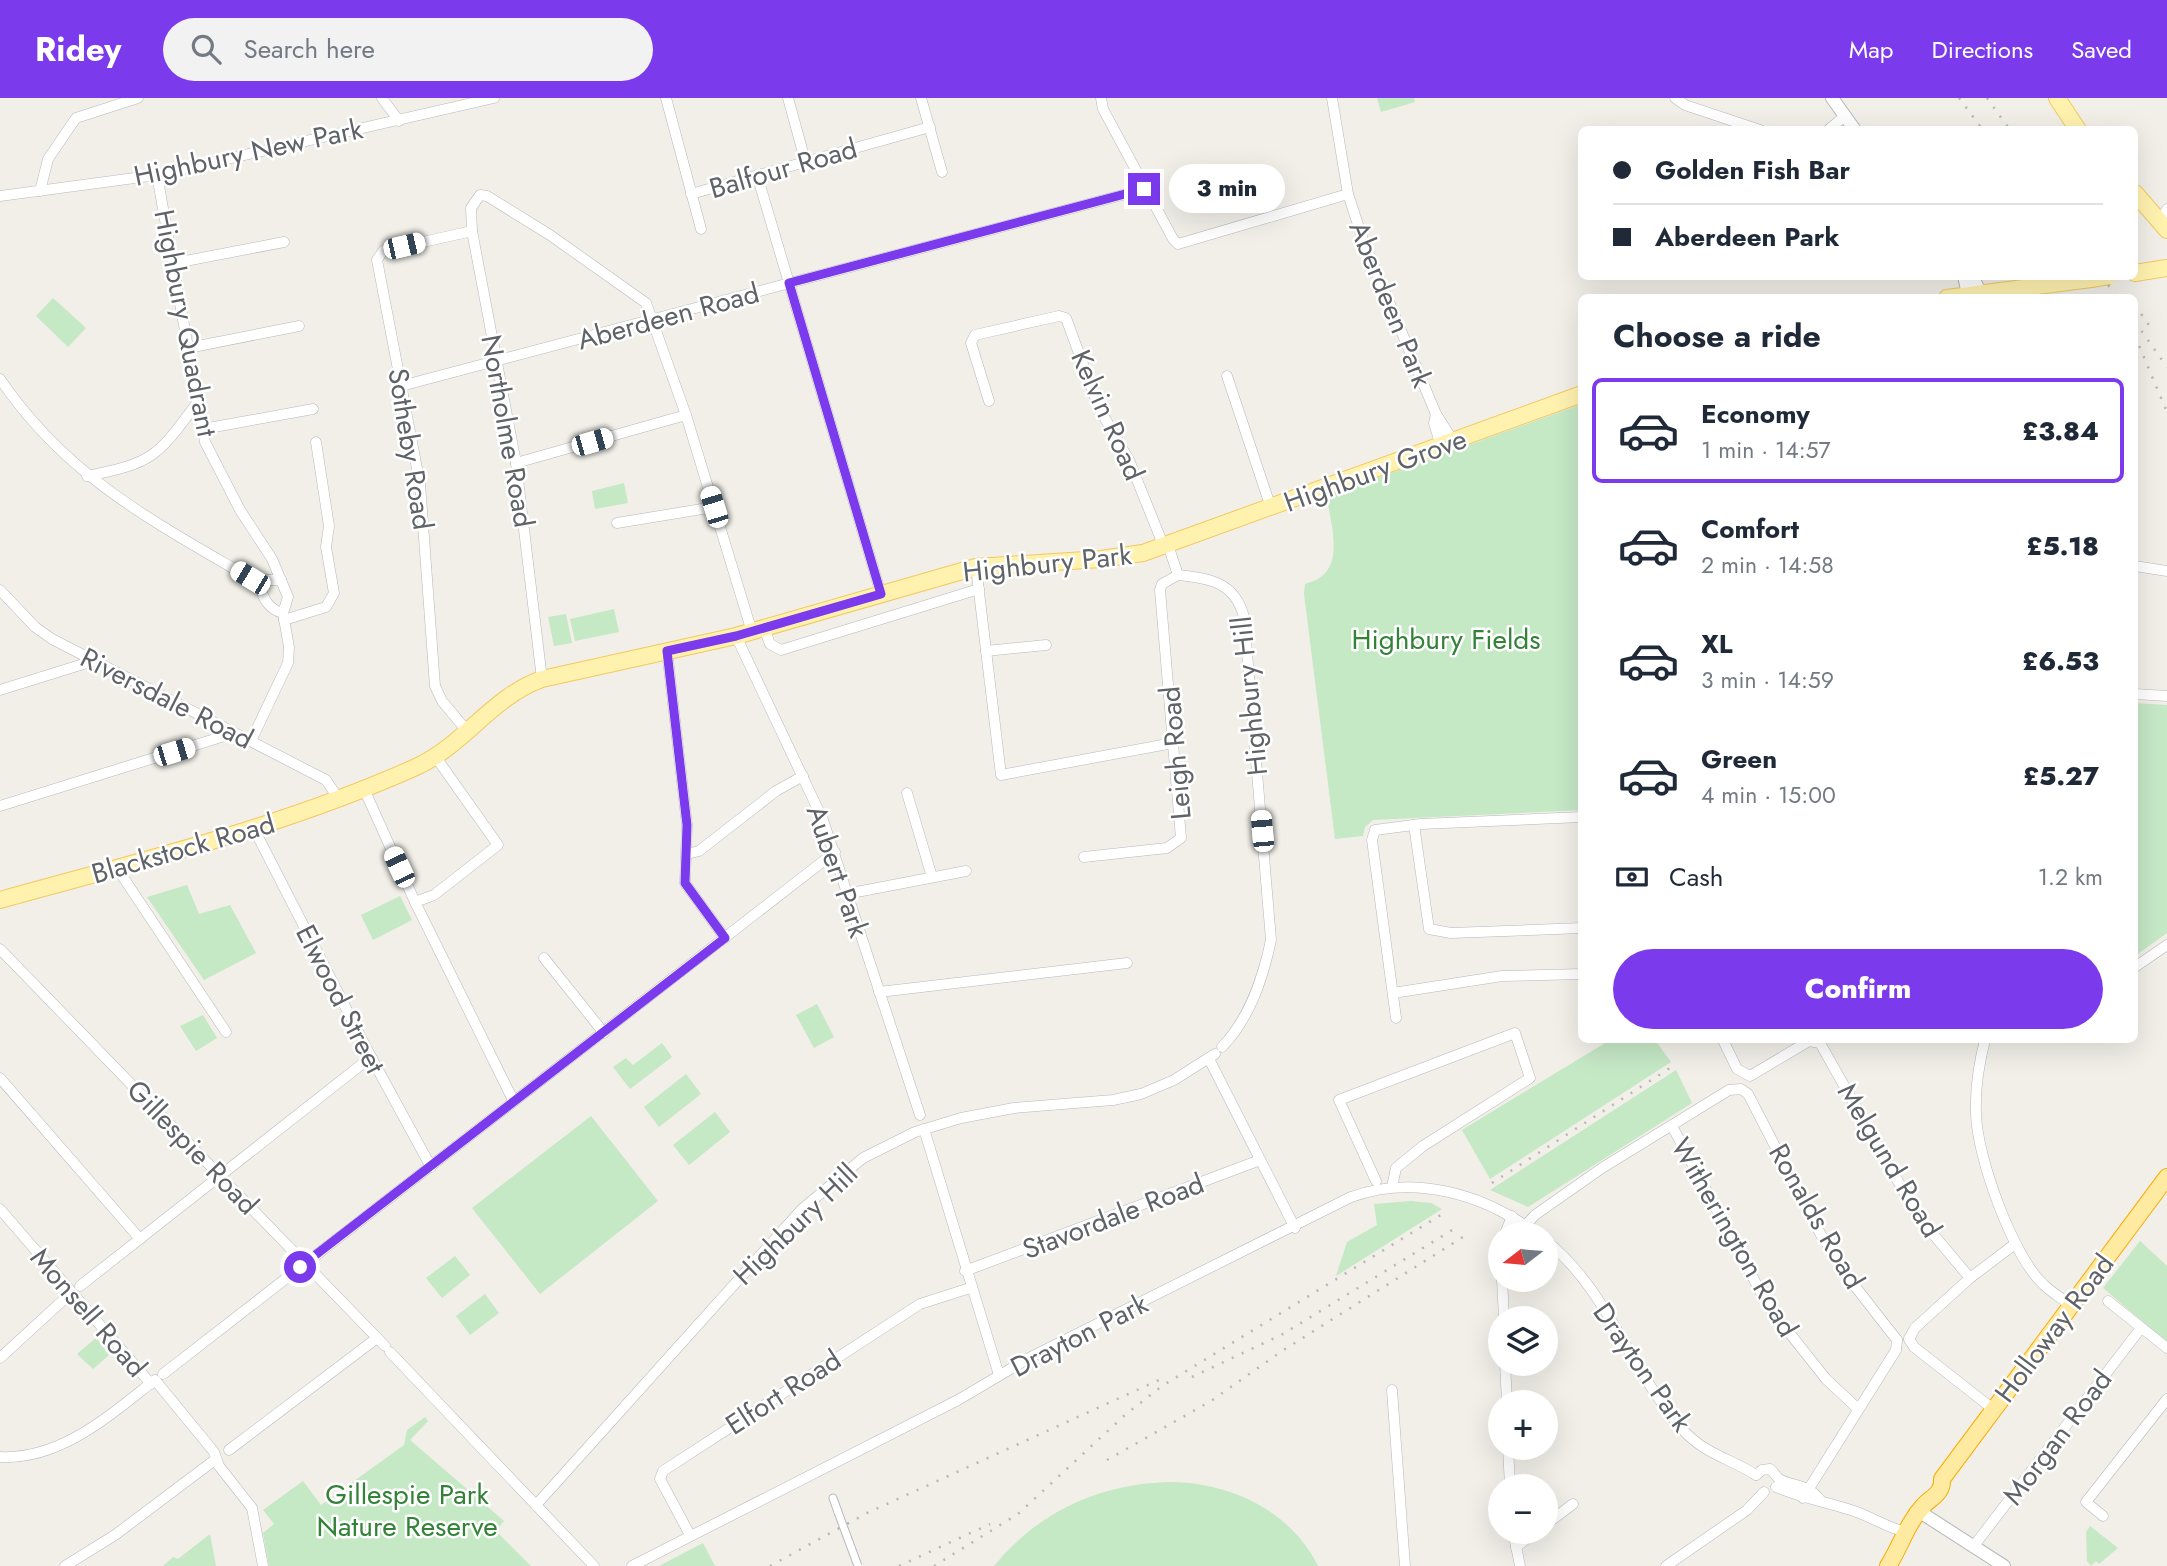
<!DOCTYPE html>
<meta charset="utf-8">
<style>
:root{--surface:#fff;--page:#f2f2f3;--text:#1f2937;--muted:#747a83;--line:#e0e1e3;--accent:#7c3aed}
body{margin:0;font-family:Jost,sans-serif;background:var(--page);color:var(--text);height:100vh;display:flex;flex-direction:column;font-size:26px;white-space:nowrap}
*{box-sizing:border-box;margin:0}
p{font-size:23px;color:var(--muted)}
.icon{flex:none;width:38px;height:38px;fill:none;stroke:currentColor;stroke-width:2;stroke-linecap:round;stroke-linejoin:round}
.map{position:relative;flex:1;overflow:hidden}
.drawer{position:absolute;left:1578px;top:196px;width:560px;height:749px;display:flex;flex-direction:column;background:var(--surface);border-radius:10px;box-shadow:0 7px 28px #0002}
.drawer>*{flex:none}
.top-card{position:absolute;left:1578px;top:28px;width:560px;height:154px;border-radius:10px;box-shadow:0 7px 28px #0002;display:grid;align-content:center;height:154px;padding:0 35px;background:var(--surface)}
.needle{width:46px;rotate:254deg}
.buttons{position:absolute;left:1488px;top:1124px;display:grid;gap:14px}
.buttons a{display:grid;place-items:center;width:70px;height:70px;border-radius:50%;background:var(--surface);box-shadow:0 7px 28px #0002;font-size:35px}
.end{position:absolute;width:32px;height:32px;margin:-16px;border:9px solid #7c3aed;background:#fff;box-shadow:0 0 0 4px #fff}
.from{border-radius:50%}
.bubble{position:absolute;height:49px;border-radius:24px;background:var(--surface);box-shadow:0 7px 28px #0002;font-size:23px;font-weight:800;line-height:49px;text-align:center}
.car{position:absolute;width:21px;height:42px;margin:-21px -10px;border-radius:9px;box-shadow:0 0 5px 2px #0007;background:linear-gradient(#fff 24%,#345 0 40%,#fff 0 76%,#345 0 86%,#fff 0)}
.top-card b{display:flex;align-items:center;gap:24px;height:66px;font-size:26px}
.top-card b+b{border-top:2px solid var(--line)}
.top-card i{width:18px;height:18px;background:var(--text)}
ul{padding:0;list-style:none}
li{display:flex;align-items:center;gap:21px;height:105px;margin:0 14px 10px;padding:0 21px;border:4px solid transparent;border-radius:10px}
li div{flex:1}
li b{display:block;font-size:26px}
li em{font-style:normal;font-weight:800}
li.current{border-color:var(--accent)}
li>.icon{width:63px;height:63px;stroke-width:1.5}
h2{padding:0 35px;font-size:32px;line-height:84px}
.pay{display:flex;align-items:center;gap:18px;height:77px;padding:0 35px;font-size:26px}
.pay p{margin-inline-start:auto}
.action{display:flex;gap:14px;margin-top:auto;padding:14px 35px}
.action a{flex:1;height:80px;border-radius:42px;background:var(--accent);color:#fff;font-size:28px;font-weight:800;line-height:80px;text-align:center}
header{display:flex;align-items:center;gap:42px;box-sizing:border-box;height:98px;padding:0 35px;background:var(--accent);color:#fff}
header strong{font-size:33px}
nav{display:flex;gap:38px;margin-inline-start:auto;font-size:24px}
.search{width:490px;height:63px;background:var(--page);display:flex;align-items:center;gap:18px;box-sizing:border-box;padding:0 24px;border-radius:38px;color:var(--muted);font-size:26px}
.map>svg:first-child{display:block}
.green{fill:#c5e8c5}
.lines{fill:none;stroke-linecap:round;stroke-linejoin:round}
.pedestrian-casing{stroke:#b5b8bc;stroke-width:9}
.minor-casing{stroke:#b5b8bc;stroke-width:11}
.tertiary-casing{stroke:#b5b8bc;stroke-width:14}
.primary-casing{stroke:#f2c960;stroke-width:18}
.trunk-casing{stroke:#f9ab00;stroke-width:18}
.pedestrian{stroke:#fff;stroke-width:7}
.minor{stroke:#fff;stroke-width:10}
.tertiary{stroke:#fff;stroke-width:12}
.primary{stroke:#fff2af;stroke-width:16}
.trunk{stroke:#feeaa1;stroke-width:16}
.rail{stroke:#b6b7b8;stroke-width:2.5;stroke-dasharray:2 9;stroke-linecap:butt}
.pedestrian-bridge-casing{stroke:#b5b8bc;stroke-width:9;stroke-linecap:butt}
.primary-bridge-casing{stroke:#f2c960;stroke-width:18;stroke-linecap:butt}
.pedestrian-bridge{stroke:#fff;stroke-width:7}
.primary-bridge{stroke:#fff2af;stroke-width:16}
.route{stroke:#7c3aed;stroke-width:9}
.labels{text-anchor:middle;stroke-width:5;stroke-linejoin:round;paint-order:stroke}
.street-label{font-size:28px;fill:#5f6368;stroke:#fff}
.park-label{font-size:28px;fill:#348238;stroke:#fff}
</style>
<header>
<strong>Ridey</strong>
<div class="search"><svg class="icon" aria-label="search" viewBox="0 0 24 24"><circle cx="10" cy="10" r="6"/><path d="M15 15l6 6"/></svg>Search here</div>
<nav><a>Map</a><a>Directions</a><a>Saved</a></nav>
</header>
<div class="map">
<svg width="2167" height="1468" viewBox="0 0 2167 1468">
<rect width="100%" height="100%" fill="#f1efe8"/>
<g class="green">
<polygon points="1377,0 1414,0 1415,4 1381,14"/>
<polygon points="53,200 86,230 68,249 36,218"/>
<path d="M 1582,306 L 1582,712 L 1373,722 L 1365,729 L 1363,738 L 1335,741 L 1304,496 L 1305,486 C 1348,476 1331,431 1327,398 Z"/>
<polygon points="624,385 628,405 595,411 592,393"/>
<polygon points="614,511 619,534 575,543 570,521"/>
<polygon points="566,516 572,545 554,548 548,519"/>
<polygon points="2135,605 2167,607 2167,835 2135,858"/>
<polygon points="187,787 199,816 230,807 256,855 204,882 147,799"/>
<polygon points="400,798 412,822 373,842 361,817"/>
<polygon points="817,906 834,939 814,950 796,917"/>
<polygon points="203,917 217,940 196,953 180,928"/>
<polygon points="1610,942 1655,942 1671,964 1490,1081 1462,1032"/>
<polygon points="662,945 672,959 630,991 613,969 626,960 633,967"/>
<polygon points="1676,972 1692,1005 1528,1109 1490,1092"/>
<polygon points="686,976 701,996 659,1029 644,1009"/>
<polygon points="715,1014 730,1034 689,1067 673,1047"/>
<polygon points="591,1018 658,1103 540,1196 472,1110"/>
<polygon points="1411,1103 1431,1105 1442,1111 1336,1178 1347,1144 1377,1127 1374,1106"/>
<polygon points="2140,1143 2167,1168 2167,1244 2103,1190"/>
<polygon points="455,1158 470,1177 442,1200 426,1180"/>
<polygon points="485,1196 499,1215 470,1237 456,1218"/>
<polygon points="96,1240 109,1257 93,1271 77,1256"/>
<polygon points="425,1319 428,1323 410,1342 504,1423 496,1433 531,1468 269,1468 263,1435 274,1426 263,1412 303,1383 321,1407 404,1347 407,1332"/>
<path d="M 1172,1384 C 1231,1385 1291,1413 1318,1468 L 994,1468 C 1039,1413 1101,1385 1172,1384 Z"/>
<polygon points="2090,1428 2118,1450 2099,1466 2096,1463 2091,1468 2087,1463 2086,1434"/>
<polygon points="210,1436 216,1468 163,1468 173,1459 178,1461"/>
<polygon points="703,1445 715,1468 659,1468"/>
</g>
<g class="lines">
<defs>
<polyline id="pedestrian" points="833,1400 838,1414"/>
<g id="minor">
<polyline points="382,0 399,23"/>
<polyline points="666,0 701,131"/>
<polyline points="788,0 805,62"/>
<polyline points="921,0 942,74"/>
<polyline points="1101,0 1103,11 1173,141 1178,146 1348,96"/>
<polyline points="1332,0 1348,96 1363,142 1436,316"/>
<polyline points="1675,0 1685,7 1760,32"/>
<polyline points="1828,32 1845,18"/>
<polyline points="157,77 205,344 240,412 272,461 288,499 283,515 289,549 288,565 251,643"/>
<polyline points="757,77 881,496"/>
<polyline points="40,93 48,61 76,20 138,0"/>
<polyline points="691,96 930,29"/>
<polyline points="0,98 157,77 494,0"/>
<polyline points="2160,123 2167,111"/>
<polyline points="175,165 284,144"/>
<polyline points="188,250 299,228"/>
<polyline points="1227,278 1271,410"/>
<path d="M 0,281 C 67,379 151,422 250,480 L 261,488 C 262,501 270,512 283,515"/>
<polyline points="401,288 1145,91"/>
<polyline points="989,303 971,245 975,237 1059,218 1066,220 1099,310 1129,362 1164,449"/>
<polyline points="203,331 313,311"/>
<polyline points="1441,348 1434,325 1436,316 1453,343"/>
<polyline points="516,365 686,317"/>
<path d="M 87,378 C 153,365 157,359 197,305"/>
<polyline points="617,425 714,409"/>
<path d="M 1168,447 L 1178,477 C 1209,480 1235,484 1244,519 L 1271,842 C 1263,880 1250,920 1222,949"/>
<polyline points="2135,468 2167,473"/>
<polyline points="976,469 1001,677 1173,645"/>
<polyline points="261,488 267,482 281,482"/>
<polyline points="0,492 35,529 52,541 326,682 338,700"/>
<polyline points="284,522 326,509 334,495 326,449 329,428 316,344"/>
<polyline points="764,530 770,546 781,552 979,491"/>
<polyline points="736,538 823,722 920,1017"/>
<polyline points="667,553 687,727 685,785 725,840"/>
<polyline points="986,553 1046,547"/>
<polyline points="542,581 516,365 472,133 471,110 480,97 487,98 550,137 646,205 686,317 752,534"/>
<polyline points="0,592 93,563"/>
<polyline points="2135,596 2167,598"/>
<polyline points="467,633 442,603 435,588 420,386 377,162 383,153 472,133"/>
<polyline points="364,691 415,804 513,1002"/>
<polyline points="907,695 932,779"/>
<polyline points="0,708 234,635"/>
<polyline points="1414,727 1429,831 1451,835 1582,830"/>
<polyline points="254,731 371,959 431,1069"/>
<polyline points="687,756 699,753 776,693 803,678"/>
<polyline points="1084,759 1167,750 1181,740 1160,492 1162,486 1178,477"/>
<polyline points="117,770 226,934"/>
<polyline points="846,796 966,773"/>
<polyline points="415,804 434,797 498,747 435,658"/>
<polyline points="0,851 385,1248"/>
<polyline points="544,860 604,935"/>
<polyline points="2135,869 2167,847"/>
<polyline points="879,894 1127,865"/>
<polyline points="1393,895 1502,878 1582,876"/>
<polyline points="1396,920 1372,742 1375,732 1421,726 1582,719"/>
<polyline points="1723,942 1737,971 1750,978 1809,943 1820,945 1917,1117 1970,1180"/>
<path d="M 1985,942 C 1979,965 1975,991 1976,1016 C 1977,1059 2013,1159 2044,1187 C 2052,1195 2062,1200 2070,1207"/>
<polyline points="1209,961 1295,1130"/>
<polyline points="0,980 140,1141"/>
<polyline points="1672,1028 1768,1208 1826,1281 1857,1310"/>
<polyline points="924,1031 999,1277"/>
<polyline points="1376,1083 1339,1002 1515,935 1530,980 1423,1048 1396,1070 1392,1089"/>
<polyline points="0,1111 151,1286"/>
<polyline points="1526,1127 1535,1117 1602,1070 1729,992 1741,991 1748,996 1821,1137 1854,1187 1897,1242"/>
<polyline points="1505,1136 1512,1118"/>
<path d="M 1545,1142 C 1608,1191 1631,1275 1684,1333 C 1705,1356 1731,1361 1756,1377"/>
<polyline points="965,1173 1260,1062"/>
<polyline points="1502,1181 1504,1220"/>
<polyline points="80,1188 371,959"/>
<polyline points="2108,1203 2167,1250"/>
<polyline points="1909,1241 1915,1230 1970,1180 2015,1146"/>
<polyline points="1909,1241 1914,1249 1993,1311"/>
<polyline points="390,1254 594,1468"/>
<polyline points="0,1260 72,1194"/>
<polyline points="1505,1265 1507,1304"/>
<polyline points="163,1276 835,754"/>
<polyline points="1392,1292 1405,1468"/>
<polyline points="1508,1349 1510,1388"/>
<polyline points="229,1352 377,1240"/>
<path d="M 0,1359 C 61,1362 110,1317 155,1282 L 214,1354 L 219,1368 L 252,1410 L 263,1468"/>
<path d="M 1756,1377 L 1762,1372 L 1770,1371 C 1773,1373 1775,1377 1778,1380 C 1789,1389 1806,1383 1821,1403"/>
<path d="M 1776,1389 C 1802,1400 1827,1404 1854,1413 C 1871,1419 1887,1429 1905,1434"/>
<polyline points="1803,1400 1896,1252 1897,1242"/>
<polyline points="536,1407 802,1111 863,1060 915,1034 961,1020 1014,1010 1113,1002 1141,996 1174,982 1215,956"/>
<polyline points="2103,1418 2086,1404 2167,1301"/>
<polyline points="1545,1427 1573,1406"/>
<polyline points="1513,1433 1520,1468"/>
<polyline points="690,1437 660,1381 663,1373 920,1206 970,1190"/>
<polyline points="1516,1449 1537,1433"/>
<polyline points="1973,1449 2141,1230"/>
<polyline points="65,1468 115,1437 216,1361"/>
<path d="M 632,1468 L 958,1302 L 1029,1260 L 1351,1099 C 1415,1076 1484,1096 1537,1136"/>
<polyline points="1666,1468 1747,1412 1764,1394"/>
</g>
<g id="tertiary">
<polyline points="1832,0 1855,32"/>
<polyline points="1964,178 1968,196"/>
<polyline points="1972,178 1980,194"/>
<polyline points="1920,1414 2004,1468"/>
</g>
<g id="primary">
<polyline points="2057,0 2078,32"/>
<polyline points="2135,95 2167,132"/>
<polyline points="2135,175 2167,170"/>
<polyline points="1947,200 2091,181"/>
<path d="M 0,802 C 140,763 282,729 416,669 C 463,648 493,598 542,581 L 736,538 L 976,469 L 1101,461 L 1143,455 L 1582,296"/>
</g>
<path id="trunk" d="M 1888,1468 C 1901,1448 1907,1425 1924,1407 C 1932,1399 1943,1395 1942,1381 L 2167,1079"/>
</defs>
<use href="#pedestrian" class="pedestrian-casing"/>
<use href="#minor" class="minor-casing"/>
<use href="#tertiary" class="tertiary-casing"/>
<use href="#primary" class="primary-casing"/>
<use href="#trunk" class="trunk-casing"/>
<use href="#pedestrian" class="pedestrian"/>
<use href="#minor" class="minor"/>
<use href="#tertiary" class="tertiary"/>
<use href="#primary" class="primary"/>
<use href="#trunk" class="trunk"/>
<g class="rail">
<polyline points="1959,0 1983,32"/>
<polyline points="1987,0 2010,32"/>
<polyline points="2102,178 2117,200"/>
<polyline points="2135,207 2153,233"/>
<polyline points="2135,224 2167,269"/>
<polyline points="2135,238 2167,314"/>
<polyline points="1492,1085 1673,968"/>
<polyline points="1192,1279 1283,1236 1457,1129"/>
<polyline points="1107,1362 1211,1303 1282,1253 1463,1139"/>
<polyline points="770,1468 867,1415 1159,1282"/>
<polyline points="899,1468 990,1426"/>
<polyline points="934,1468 1018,1416 1125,1317 1162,1288 1444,1115"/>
</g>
<defs>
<polyline id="pedestrian-bridge" points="838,1414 858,1468"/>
<polyline id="primary-bridge" points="2091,181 2109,178"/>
</defs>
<use href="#pedestrian-bridge" class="pedestrian-bridge-casing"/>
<use href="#primary-bridge" class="primary-bridge-casing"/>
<use href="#pedestrian-bridge" class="pedestrian-bridge"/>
<use href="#primary-bridge" class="primary-bridge"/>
</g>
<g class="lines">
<polyline class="route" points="300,1169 725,840 685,785 687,727 667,553 736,538 881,496 789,185 1144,91"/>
</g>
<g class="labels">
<g class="street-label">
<text transform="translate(248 54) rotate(-12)" y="10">Highbury New Park</text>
<text transform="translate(783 70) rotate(-16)" y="10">Balfour Road</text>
<text transform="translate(1391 206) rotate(68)" y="10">Aberdeen Park</text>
<text transform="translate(668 218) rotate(-15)" y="10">Aberdeen Road</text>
<text transform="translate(186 225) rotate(79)" y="10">Highbury Quadrant</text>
<text transform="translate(1108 317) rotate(66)" y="10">Kelvin Road</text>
<text transform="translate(508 333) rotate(80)" y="10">Northolme Road</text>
<text transform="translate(411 351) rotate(81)" y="10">Sotheby Road</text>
<text transform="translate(1375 372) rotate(-20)" y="10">Highbury Grove</text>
<text transform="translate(1047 465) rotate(-6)" y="10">Highbury Park</text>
<text transform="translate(1249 598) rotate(-96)" y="10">Highbury Hill</text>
<text transform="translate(167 600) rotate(27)" y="10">Riversdale Road</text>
<text transform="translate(1175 655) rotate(-95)" y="10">Leigh Road</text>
<text transform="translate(183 750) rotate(-16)" y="10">Blackstock Road</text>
<text transform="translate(838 773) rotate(71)" y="10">Aubert Park</text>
<text transform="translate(341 901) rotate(63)" y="10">Elwood Street</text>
<text transform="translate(193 1049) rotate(46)" y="10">Gillespie Road</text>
<text transform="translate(1890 1062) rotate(59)" y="10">Melgund Road</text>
<text transform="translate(1113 1118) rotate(-21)" y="10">Stavordale Road</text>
<text transform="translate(1817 1118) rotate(60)" y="10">Ronalds Road</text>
<text transform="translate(795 1126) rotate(-44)" y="10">Highbury Hill</text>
<text transform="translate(1735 1139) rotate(60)" y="10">Witherington Road</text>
<text transform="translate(89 1214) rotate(49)" y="10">Monsell Road</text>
<text transform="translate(2054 1230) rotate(-53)" y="10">Holloway Road</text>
<text transform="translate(1079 1237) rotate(-27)" y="10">Drayton Park</text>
<text transform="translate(1643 1269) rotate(55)" y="10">Drayton Park</text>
<text transform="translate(783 1294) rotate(-33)" y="10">Elfort Road</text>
<text transform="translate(2057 1339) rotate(-53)" y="10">Morgan Road</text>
</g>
<g class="park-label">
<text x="1446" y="551">Highbury Fields</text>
<text x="407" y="1406">Gillespie Park<tspan x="407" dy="32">Nature Reserve</tspan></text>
</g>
</g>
</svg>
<div class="buttons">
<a><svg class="needle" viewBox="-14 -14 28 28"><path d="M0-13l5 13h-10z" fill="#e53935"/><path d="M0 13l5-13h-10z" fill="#747a83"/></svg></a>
<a><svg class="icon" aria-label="layers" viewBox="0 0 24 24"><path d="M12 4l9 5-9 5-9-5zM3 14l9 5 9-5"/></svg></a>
<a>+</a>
<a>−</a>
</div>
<i class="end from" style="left:300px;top:1169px"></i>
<i class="end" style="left:1144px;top:91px"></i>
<div class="bubble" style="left:1169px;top:66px;width:116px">3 min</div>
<i class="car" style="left:404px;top:148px;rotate:77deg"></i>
<i class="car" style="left:592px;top:344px;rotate:74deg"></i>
<i class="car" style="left:714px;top:409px;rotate:343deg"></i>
<i class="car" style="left:250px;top:480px;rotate:301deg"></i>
<i class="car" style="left:174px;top:654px;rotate:73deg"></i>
<i class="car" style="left:1262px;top:733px;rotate:355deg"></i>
<i class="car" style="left:399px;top:769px;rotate:335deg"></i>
<div class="top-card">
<b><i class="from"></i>Golden Fish Bar</b>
<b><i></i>Aberdeen Park</b>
</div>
<section class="drawer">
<h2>Choose a ride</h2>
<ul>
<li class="current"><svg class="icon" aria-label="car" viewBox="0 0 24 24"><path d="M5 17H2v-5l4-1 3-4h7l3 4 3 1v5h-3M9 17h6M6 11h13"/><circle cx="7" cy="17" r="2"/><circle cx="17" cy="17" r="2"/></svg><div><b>Economy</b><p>1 min · 14:57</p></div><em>£3.84</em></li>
<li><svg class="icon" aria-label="car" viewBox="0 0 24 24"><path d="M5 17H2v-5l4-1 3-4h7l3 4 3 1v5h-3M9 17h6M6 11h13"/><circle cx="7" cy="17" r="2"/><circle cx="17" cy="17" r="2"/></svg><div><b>Comfort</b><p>2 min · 14:58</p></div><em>£5.18</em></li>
<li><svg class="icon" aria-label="car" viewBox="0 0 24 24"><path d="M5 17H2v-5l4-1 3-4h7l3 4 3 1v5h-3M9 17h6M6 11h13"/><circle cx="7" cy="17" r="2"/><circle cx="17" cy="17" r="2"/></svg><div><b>XL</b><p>3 min · 14:59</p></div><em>£6.53</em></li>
<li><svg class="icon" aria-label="car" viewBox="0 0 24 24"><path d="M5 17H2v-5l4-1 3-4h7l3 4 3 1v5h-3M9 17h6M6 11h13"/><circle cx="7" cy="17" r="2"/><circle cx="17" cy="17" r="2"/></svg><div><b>Green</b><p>4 min · 15:00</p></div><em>£5.27</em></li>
</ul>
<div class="pay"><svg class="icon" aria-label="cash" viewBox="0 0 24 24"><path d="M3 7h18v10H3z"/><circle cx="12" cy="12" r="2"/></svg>Cash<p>1.2 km</p></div>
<div class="action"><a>Confirm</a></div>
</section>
</div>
